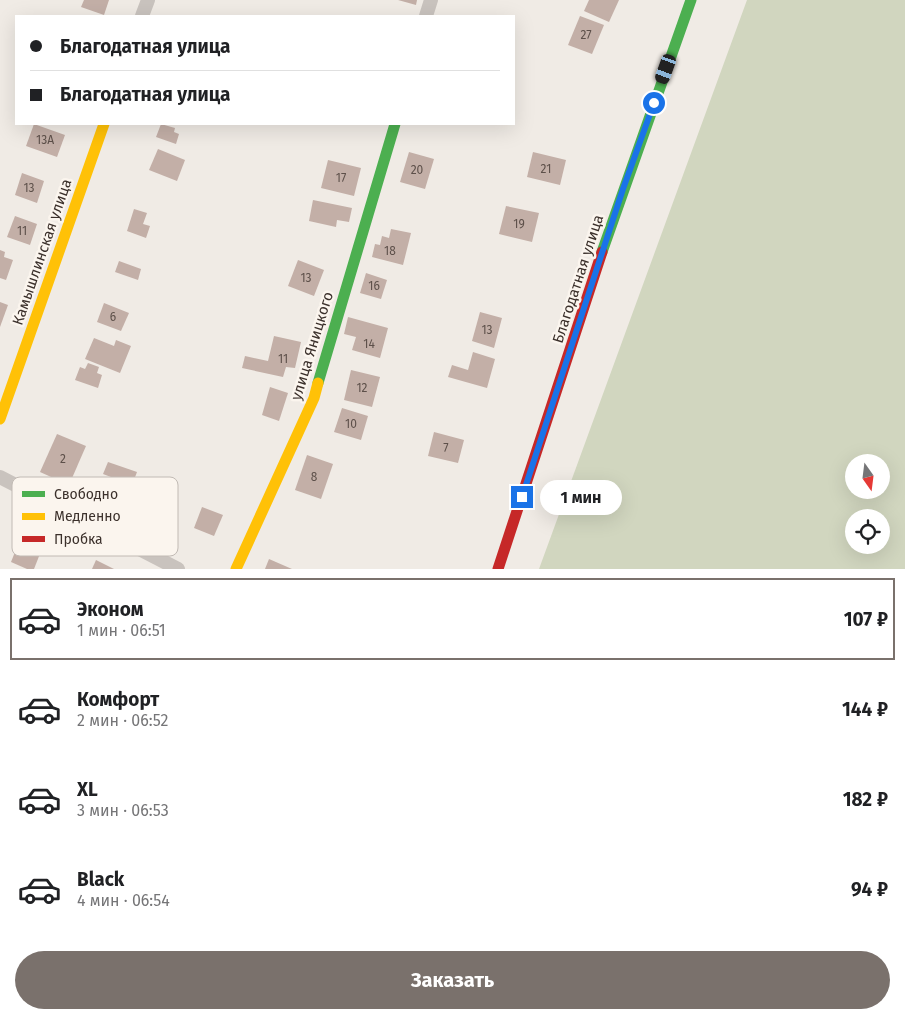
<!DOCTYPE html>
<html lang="ru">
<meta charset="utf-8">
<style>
:root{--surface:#fff;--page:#f6f6f6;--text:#202124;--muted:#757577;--line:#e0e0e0;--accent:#7a716c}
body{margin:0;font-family:"Fira Sans",sans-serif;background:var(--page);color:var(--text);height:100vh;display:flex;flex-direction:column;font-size:19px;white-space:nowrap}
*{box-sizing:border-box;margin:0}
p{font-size:16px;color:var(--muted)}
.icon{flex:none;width:28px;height:28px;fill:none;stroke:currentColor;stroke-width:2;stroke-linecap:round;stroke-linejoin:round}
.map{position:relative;height:569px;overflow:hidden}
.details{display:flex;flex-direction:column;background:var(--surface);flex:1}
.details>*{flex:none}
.top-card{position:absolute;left:15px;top:15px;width:500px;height:110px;border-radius:0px;box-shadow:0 5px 20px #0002;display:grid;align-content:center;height:110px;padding:0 15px;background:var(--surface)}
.needle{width:32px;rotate:166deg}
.tools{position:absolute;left:845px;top:454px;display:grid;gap:10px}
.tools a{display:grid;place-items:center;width:45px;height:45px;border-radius:50%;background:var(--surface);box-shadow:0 5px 20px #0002;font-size:25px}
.end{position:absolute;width:22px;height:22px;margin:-11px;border:6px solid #1a73e8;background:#fff;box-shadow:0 0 0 2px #fff}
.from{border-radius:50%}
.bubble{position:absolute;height:35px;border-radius:18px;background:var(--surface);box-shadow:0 5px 20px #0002;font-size:16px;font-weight:700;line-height:35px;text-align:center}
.car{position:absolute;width:15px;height:30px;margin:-15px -8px;border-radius:6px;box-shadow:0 0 4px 1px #0007;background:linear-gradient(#222 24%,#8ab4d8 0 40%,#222 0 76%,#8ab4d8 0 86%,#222 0)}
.top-card b{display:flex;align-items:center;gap:18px;height:48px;font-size:19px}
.top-card b+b{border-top:1px solid var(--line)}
.top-card i{width:12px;height:12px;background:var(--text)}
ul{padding:9px 0 0;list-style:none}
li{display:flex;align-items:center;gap:15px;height:82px;margin:0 10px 8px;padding:0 5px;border:2px solid transparent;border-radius:0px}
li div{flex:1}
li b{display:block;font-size:19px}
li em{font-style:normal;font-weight:700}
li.on{border-color:var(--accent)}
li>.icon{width:45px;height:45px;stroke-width:1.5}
.cta{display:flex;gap:10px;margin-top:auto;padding:10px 15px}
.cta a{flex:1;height:58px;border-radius:30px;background:var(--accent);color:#fff;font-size:20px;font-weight:700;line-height:58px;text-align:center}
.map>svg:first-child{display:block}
.green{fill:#d1d6bf;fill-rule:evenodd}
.building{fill:#c3afa7}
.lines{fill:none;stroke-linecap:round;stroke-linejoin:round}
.street{stroke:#c9c3be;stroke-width:14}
.fast{stroke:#4caf50;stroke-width:11}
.slow{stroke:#ffc107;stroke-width:11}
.jam{stroke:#c62828;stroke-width:11}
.route{stroke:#1a73e8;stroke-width:6}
.labels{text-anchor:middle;stroke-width:5;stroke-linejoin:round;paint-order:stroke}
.number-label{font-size:12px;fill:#5d504a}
.street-label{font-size:15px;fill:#3b302b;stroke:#fbf5ee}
.key{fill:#fbf5ee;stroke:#c1bab4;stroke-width:1}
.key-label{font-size:14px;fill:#3b302b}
</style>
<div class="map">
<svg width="905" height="569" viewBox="0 0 905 569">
<rect width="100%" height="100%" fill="#f0ebe5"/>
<path class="green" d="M 747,0 L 905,0 L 905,569 L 539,569 ZM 854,462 L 881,462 L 881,490 L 854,490 ZM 854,518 L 881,518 L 881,545 L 854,545 Z"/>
<g class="building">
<polygon points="84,0 109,0 104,15 81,7"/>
<polygon points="398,0 417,0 416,5"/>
<polygon points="589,0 619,0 609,22 584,11"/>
<polygon points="580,16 604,25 592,54 568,45"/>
<polygon points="34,124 65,135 57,157 26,146"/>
<polygon points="161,124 175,128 174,132 179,134 176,144 156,137"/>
<polygon points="158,149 185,160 177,181 149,170"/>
<polygon points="409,152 434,159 425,189 400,182"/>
<polygon points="533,152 566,160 560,185 527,177"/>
<polygon points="328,160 361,168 354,196 321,188"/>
<polygon points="22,173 44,181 37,203 15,195"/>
<polygon points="313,200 352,208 349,222 337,220 336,227 309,221"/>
<polygon points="506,206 539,213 532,242 499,234"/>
<polygon points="134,209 147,213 143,224 150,226 146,238 127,231"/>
<polygon points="15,216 37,224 30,245 7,237"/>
<polygon points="391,229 411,233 403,265 372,257 375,244 380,245 382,236 389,238"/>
<polygon points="0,250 5,252 4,257 13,260 6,280 0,278"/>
<polygon points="298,260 324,270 314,296 288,286"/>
<polygon points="119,261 141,269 138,280 115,272"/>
<polygon points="366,273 387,280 381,299 360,293"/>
<polygon points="0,302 8,305 0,327"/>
<polygon points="104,303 129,313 121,331 97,322"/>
<polygon points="480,312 502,318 494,348 472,341"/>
<polygon points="348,317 388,328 380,358 352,350 356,337 344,334"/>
<polygon points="274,336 301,342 295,368 286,367 283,377 242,368 245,356 268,361"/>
<polygon points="94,338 114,346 116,340 131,346 120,373 85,359"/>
<polygon points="473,352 495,359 487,388 448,377 452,365 468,370"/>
<polygon points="88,363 99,367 97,373 102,375 98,388 75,380 80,367 85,369"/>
<polygon points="351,370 380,377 372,407 344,400"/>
<polygon points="270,387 288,393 279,421 262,415"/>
<polygon points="342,408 368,416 361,440 334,432"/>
<polygon points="434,432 464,440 458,463 428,456"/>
<polygon points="57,434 86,446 69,485 40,472"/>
<polygon points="307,455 333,464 321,499 295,490"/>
<polygon points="108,462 137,472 132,485 103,474"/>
<polygon points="202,507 223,515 214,536 194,528"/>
<polygon points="23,532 45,541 34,569 27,569 11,562"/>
<polygon points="269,559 292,569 265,569"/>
<polygon points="96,560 114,569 92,569"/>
</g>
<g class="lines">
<g class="street">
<polyline points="142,16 148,0"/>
<polyline points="426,16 431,0"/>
<polyline points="0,477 178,569"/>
</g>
<g class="fast">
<polyline points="602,252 691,0"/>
<polyline points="318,383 395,124"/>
</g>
<g class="slow">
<polyline points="0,419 104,124"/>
<polyline points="236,569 314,398 318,383"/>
</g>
<polyline class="jam" points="498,569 602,252"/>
</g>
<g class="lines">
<polyline class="route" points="522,497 623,189 654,103"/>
</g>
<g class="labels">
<g class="number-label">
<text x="586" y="39">27</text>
<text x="45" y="144">13А</text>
<text x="546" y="173">21</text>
<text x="417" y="174">20</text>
<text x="341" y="182">17</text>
<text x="29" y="192">13</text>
<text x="519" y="228">19</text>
<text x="22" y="235">11</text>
<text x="390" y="255">18</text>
<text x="306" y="282">13</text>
<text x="374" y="290">16</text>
<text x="113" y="321">6</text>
<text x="487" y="334">13</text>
<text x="369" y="348">14</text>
<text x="283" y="363">11</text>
<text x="362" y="392">12</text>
<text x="351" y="428">10</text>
<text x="446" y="452">7</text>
<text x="63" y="463">2</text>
<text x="314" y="481">8</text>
</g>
<g class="street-label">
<text transform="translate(42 252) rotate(-71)" y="5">Камышлинская улица</text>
<text transform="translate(578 279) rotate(-72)" y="5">Благодатная улица</text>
<text transform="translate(312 346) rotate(-73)" y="5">улица Яницкого</text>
</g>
</g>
<rect x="12" y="477" width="166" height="79" rx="8" class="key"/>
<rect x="22" y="491" width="23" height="6" fill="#4caf50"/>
<rect x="22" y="513" width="23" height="7" fill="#ffc107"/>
<rect x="22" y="536" width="23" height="6" fill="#c62828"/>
<g class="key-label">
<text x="54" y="499">Свободно</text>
<text x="54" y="521">Медленно</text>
<text x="54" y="544">Пробка</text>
</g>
</svg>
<div class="tools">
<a><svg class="needle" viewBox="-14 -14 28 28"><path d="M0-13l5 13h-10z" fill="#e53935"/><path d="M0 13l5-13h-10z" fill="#757577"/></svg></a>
<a><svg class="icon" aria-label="locate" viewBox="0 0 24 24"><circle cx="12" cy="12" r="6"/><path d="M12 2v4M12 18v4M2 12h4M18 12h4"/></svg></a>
</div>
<i class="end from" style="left:654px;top:103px"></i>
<i class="end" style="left:522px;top:497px"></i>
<div class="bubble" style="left:540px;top:480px;width:82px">1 мин</div>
<i class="car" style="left:666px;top:69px;rotate:200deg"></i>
<div class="top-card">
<b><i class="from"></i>Благодатная улица</b>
<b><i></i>Благодатная улица</b>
</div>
</div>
<section class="details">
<ul>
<li class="on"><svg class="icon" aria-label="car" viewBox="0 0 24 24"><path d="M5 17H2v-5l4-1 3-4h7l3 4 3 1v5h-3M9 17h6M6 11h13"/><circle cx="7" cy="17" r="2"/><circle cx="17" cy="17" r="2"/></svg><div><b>Эконом</b><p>1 мин · 06:51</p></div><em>107 ₽</em></li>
<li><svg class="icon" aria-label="car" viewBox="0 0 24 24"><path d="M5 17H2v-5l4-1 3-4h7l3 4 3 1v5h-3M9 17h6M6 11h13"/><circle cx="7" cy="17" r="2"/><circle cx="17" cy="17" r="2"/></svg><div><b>Комфорт</b><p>2 мин · 06:52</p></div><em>144 ₽</em></li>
<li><svg class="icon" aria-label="car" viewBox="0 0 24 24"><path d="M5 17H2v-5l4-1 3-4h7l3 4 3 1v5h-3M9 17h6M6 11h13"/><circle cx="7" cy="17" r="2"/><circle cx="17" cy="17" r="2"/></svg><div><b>XL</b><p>3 мин · 06:53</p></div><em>182 ₽</em></li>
<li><svg class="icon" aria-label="car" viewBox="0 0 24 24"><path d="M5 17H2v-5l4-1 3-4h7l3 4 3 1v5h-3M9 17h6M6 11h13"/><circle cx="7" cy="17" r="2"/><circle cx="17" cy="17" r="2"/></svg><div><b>Black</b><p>4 мин · 06:54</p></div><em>94 ₽</em></li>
</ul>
<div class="cta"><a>Заказать</a></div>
</section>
